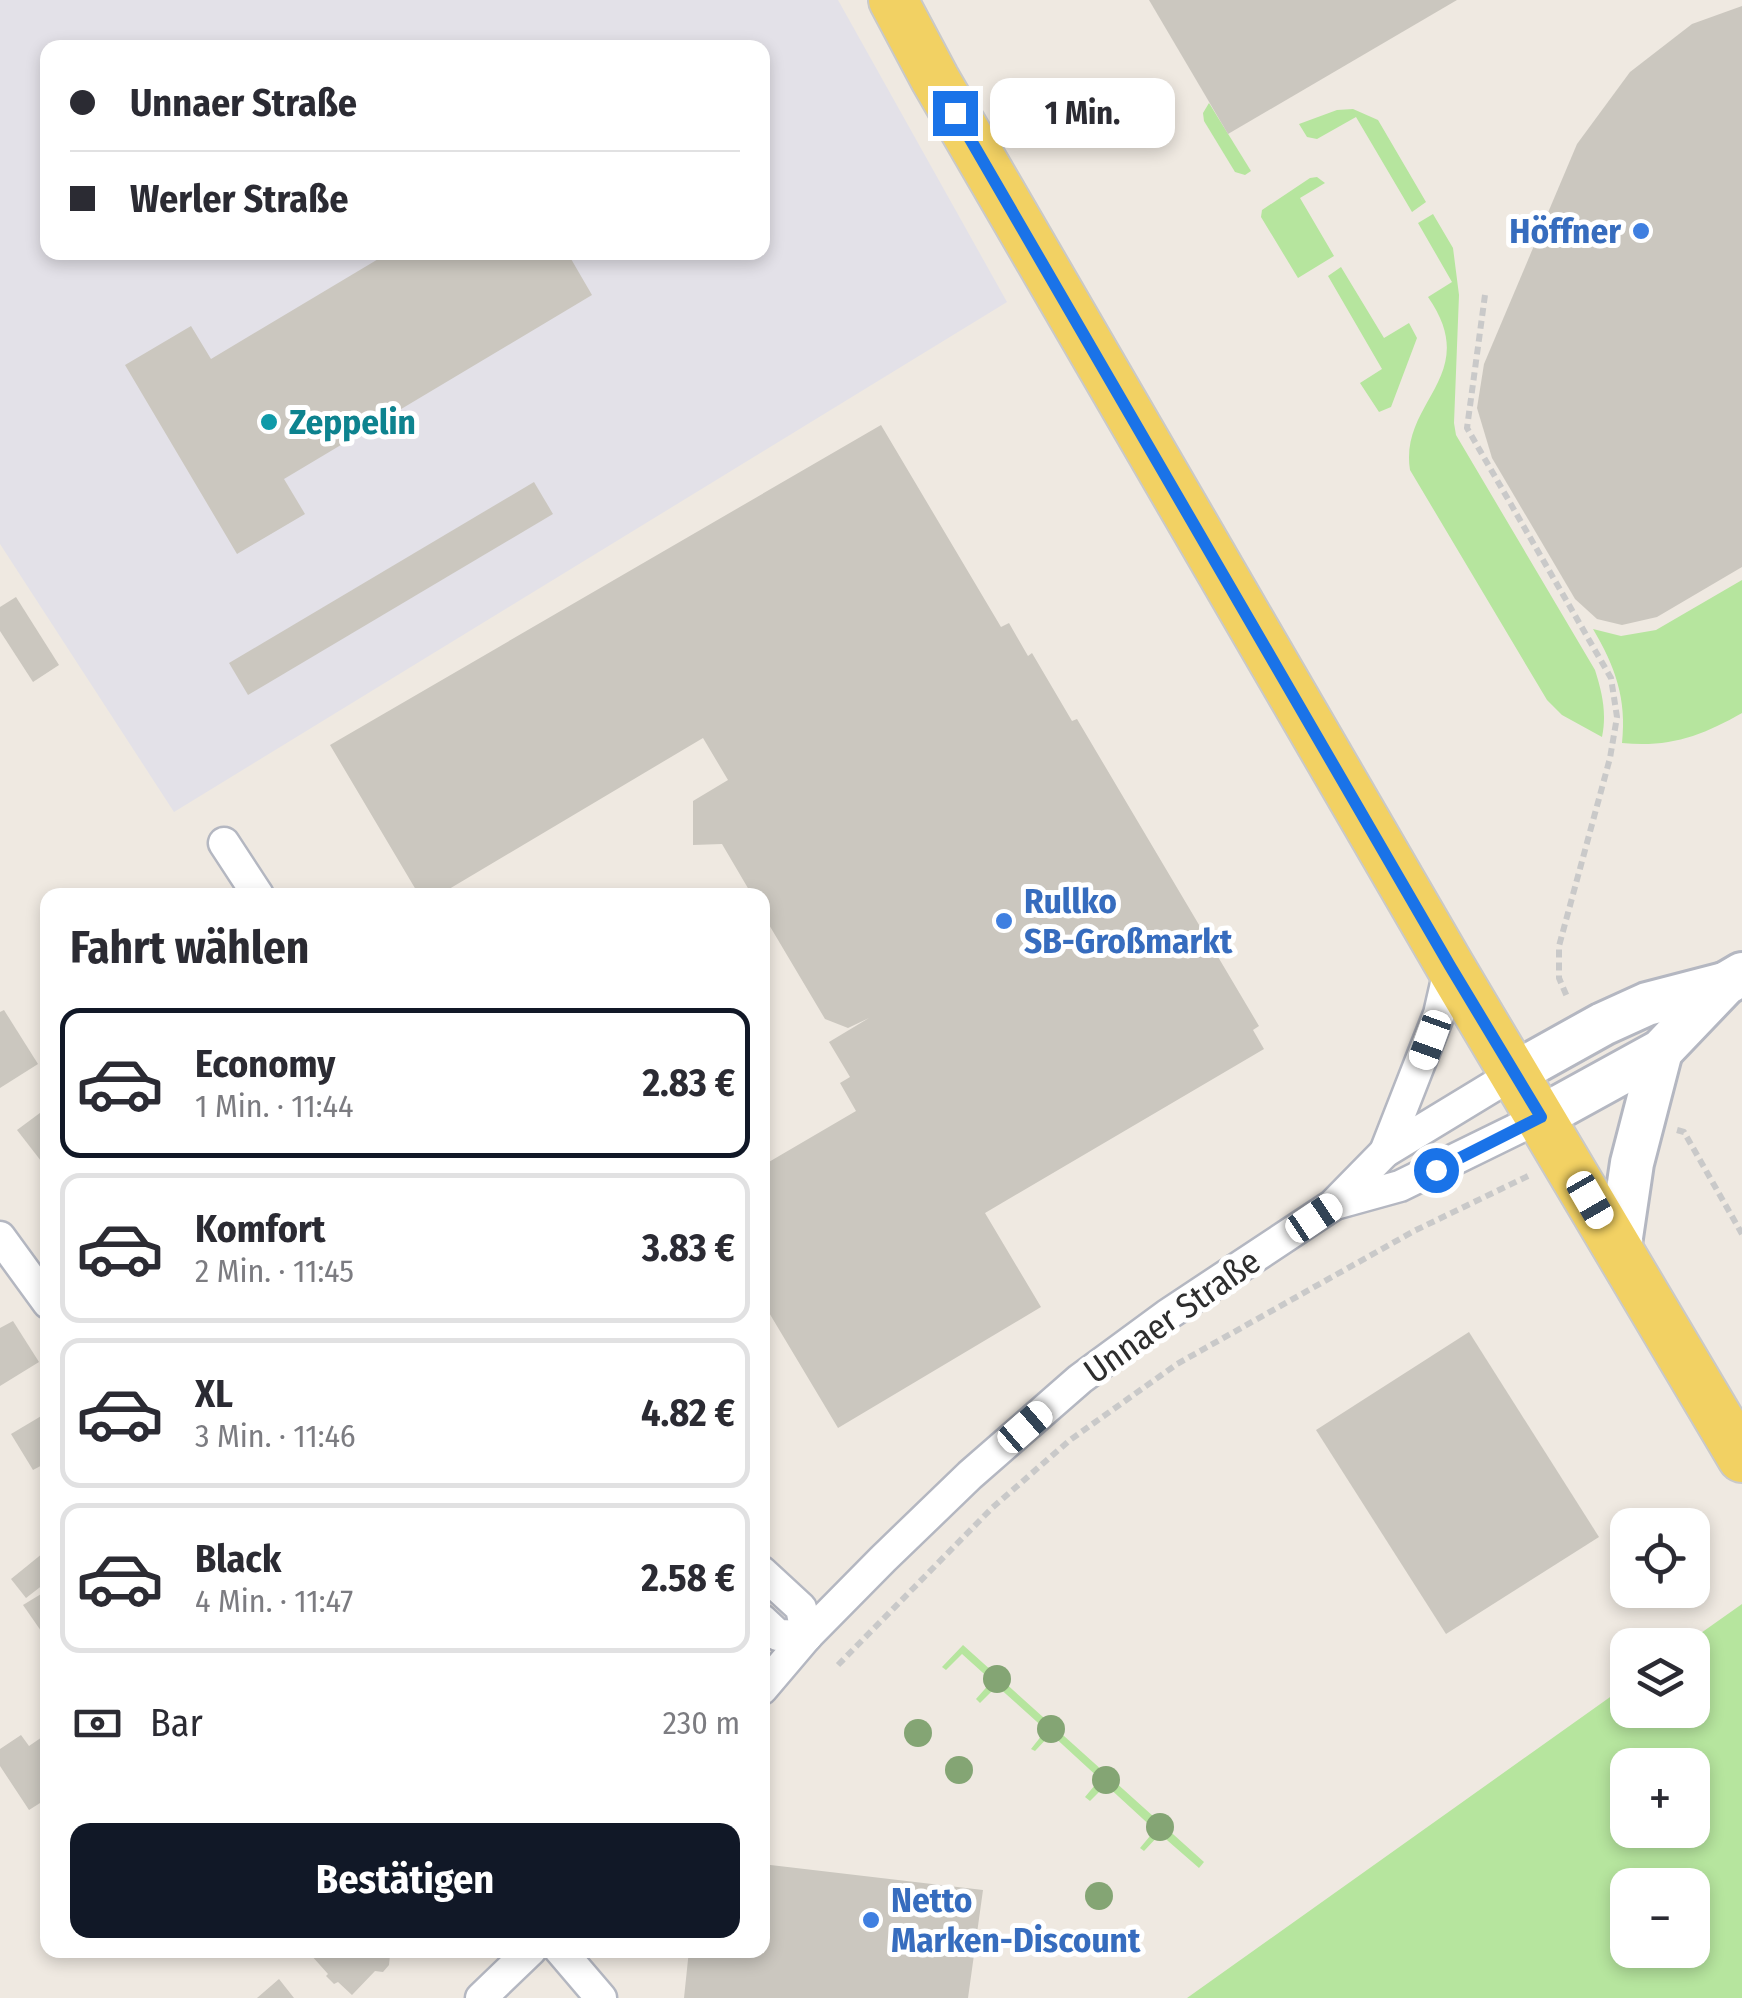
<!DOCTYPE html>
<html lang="de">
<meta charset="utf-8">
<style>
:root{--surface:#fff;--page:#f2f2f3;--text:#2b2b33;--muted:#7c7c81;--line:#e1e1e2;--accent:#111827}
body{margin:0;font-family:"Fira Sans Condensed",sans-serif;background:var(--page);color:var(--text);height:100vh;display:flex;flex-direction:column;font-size:38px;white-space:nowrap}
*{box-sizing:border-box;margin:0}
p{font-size:32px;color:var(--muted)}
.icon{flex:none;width:55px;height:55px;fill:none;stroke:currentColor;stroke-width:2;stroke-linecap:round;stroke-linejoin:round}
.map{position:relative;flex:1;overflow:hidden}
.sheet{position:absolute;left:40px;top:888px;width:730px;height:1070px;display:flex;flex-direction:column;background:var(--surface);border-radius:20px;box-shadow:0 5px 15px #0003}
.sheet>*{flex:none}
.hud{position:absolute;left:40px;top:40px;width:730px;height:220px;border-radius:20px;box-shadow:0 5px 15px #0003;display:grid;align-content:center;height:220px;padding:0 30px;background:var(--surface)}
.tools{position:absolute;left:1610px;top:1508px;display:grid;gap:20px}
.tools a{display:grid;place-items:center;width:100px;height:100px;border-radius:20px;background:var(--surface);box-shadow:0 5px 15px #0003;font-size:50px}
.end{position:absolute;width:45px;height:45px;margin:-22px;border:12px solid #1a73e8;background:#fff;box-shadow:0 0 0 5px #fff}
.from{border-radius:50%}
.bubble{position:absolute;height:70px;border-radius:20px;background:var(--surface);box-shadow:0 5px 15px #0003;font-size:32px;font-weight:700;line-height:70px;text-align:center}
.car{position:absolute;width:30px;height:60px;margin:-30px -15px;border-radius:12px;box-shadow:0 0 8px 2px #0007;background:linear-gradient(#fff 24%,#345 0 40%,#fff 0 76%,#345 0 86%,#fff 0)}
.hud b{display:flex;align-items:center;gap:35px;height:95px;font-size:38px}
.hud b+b{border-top:2px solid var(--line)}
.hud i{width:25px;height:25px;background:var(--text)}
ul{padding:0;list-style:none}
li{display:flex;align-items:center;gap:30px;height:150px;margin:0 20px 15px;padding:0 10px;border:5px solid var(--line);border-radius:20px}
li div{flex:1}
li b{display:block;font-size:38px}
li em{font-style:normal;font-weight:700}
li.active{border-color:var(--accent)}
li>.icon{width:90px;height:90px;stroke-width:1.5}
h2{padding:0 30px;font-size:45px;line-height:120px}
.pay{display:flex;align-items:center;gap:25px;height:110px;padding:0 30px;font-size:38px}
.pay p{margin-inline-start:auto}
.action{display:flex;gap:20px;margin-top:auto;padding:20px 30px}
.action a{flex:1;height:115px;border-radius:20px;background:var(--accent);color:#fff;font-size:40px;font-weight:700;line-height:115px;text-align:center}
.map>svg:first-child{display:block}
.industrial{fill:#e3e1e8;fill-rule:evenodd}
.green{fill:#b6e59e;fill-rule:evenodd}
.building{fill:#cbc7bf}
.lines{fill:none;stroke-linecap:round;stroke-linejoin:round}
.minor-casing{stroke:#b4b7c1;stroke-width:35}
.secondary-casing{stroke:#b4b7c1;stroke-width:48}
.primary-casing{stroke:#c9c9c9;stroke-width:52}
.path{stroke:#c9c9c9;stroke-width:6;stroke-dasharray:8 5;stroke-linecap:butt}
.minor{stroke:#fff;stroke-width:30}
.secondary{stroke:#fff;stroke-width:42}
.primary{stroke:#f2d163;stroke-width:48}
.tree{fill:#84a574}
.route{stroke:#1a73e8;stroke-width:12}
.shop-dot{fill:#3f7fe0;stroke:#fff;stroke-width:4}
.culture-dot{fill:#0f9aa8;stroke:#fff;stroke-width:4}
.labels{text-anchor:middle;stroke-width:10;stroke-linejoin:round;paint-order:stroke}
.shop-label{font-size:35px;font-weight:bold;fill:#366cbe;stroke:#fff;text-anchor:start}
.culture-label{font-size:35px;font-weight:bold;fill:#0d838f;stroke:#fff;text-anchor:start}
.street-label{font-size:35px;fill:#2e2e2e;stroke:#fff}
</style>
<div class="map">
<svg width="1742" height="1998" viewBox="0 0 1742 1998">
<rect width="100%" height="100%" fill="#efe9e1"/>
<path class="industrial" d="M 0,0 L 838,0 L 1007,302 L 174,812 L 0,544 ZM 48,48 L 762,48 L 762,252 L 48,252 Z"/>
<g class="green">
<polygon points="1209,103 1251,171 1245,175 1235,172 1204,121 1203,113"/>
<polygon points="1353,109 1378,120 1426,202 1412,212 1356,117 1317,139 1307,137 1299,124 1337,110"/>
<polygon points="1317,177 1325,183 1300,198 1334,256 1298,278 1261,217 1262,210 1310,178"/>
<path d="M 1433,214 L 1453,248 L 1459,295 L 1454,423 L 1456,435 L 1595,670 C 1602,692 1607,713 1602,737 L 1562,715 L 1547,700 L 1410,470 C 1399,401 1483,376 1428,297 L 1452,282 L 1418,223 Z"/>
<polygon points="1341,267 1384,338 1409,323 1417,338 1391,407 1379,412 1360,383 1382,369 1328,276"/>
<path d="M 1742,580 L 1742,713 C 1702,736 1668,748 1622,743 C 1627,699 1615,666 1593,629 L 1621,636 L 1656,630 Z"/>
<path d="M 1742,1604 L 1742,1998 L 1187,1998 L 1627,1685 L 1628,1710 L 1692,1710 L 1692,1645 L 1684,1645 ZM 1628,1765 L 1692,1765 L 1692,1830 L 1628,1830 ZM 1628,1885 L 1692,1885 L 1692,1950 L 1628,1950 Z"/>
<polygon points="963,1645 1204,1862 1199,1868 1160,1834 1144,1851 1140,1848 1155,1830 1106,1785 1090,1801 1085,1797 1100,1779 1051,1734 1035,1751 1031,1749 1046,1730 997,1686 980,1703 976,1699 992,1681 962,1654 946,1670 942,1667"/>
</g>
<g class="building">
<polygon points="1149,0 1457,0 1228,134"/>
<polygon points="1742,6 1742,567 1657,617 1622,625 1597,619 1575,599 1492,458 1477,408 1484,364 1577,144 1630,72 1692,24"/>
<polygon points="390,252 567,252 592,295 284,479 305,514 237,554 125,365 191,326 211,359"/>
<polygon points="881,425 1001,627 1009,623 1028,656 1032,653 1072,721 1077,719 1259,1026 1253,1030 1264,1049 985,1213 1041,1307 838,1428 762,1301 762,1166 856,1111 840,1083 850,1077 829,1042 869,1018 848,1028 825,1019 762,913 762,895 752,895 722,844 693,845 693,801 728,780 703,738 439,895 419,895 330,745"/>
<polygon points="534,482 553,514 248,695 229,663"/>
<polygon points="16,597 59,665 33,682 0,631 0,607"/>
<polygon points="4,1010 38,1064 0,1088 0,1012"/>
<polygon points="48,1107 48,1170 17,1130"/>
<polygon points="13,1321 39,1362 0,1386 0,1328"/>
<polygon points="1469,1332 1599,1537 1446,1634 1316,1430"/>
<polygon points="48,1412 48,1462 33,1470 11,1434"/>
<polygon points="48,1549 48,1581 26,1598 11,1579"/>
<polygon points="46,1591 48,1593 48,1641 23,1605"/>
<polygon points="48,1733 48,1798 29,1810 0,1766 0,1749 21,1735 29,1746"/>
<polygon points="762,1864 983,1890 968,1998 684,1998 689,1950 762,1950"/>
<polygon points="316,1950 385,1950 390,1955 389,1965 383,1972 375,1971 352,1995 338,1982 334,1984 326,1976 328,1974 311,1955"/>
<polygon points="279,1979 294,1998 257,1998"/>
</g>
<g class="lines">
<defs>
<g id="minor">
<polyline points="224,843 258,895"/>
<polyline points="1385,1152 1439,1014 1450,966"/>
<polyline points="1335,1204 1400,1186 1541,1117"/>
<polyline points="0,1237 48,1303"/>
<polyline points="762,1572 801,1608 807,1636"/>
<polyline points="762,1620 778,1635 807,1636"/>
<polyline points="762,1689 807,1636 883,1559 970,1475 1080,1379 1167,1315 1333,1205 1385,1152 1515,1073"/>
<polyline points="560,1950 601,1998"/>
<polyline points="481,1998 531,1950"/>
</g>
<g id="secondary">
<polyline points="1515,1073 1603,1024 1647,1004 1724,984"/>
<polyline points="1541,1117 1661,1051 1725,984 1742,974"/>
<polyline points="1619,1251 1632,1163 1661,1051"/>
</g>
<polyline id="primary" points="893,0 935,79 1450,966 1742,1458"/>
</defs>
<use href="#minor" class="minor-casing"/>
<use href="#secondary" class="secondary-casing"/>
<use href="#primary" class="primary-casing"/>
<g class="path">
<polyline points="1485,295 1467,428 1611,678 1617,717 1610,758 1559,946 1559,978 1568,999"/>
<polyline points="1677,1130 1684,1132 1742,1234"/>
<polyline points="838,1665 992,1508 1070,1440 1177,1364 1414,1231 1528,1176"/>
</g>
<use href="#minor" class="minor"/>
<use href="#secondary" class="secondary"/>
<use href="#primary" class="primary"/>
</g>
<g class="tree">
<circle cx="997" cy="1679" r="14"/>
<circle cx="1051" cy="1729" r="14"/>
<circle cx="918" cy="1733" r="14"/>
<circle cx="959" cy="1770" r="14"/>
<circle cx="1106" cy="1780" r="14"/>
<circle cx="1160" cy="1827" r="14"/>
<circle cx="1099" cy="1896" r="14"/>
</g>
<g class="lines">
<polyline class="route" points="955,113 1450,966 1541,1117 1436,1170"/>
</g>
<g class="shop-dot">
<circle cx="1641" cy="231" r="10"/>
<circle cx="1004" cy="921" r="10"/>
<circle cx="871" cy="1920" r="10"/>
</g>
<circle class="culture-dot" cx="269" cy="422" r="10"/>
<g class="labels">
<g class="shop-label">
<text x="1621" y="243" text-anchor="end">Höffner</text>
<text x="1024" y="913">Rullko<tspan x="1024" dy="40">SB-Großmarkt</tspan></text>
<text x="891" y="1912">Netto<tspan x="891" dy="40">Marken-Discount</tspan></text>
</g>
<g class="culture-label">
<text x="289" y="434">Zeppelin</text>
</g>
<g class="street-label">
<text transform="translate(1172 1316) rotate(-35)" y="12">Unnaer Straße</text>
</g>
</g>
</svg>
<div class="tools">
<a><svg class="icon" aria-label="locate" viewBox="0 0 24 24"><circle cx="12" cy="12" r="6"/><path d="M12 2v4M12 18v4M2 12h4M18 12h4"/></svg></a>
<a><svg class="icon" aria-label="layers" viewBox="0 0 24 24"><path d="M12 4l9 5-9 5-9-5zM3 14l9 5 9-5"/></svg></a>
<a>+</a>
<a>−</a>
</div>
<i class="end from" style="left:1436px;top:1170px"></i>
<i class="end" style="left:955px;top:113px"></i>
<div class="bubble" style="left:990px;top:78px;width:185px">1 Min.</div>
<i class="car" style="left:1430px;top:1040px;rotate:200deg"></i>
<i class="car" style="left:1590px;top:1200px;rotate:150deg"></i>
<i class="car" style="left:1314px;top:1218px;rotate:56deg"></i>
<i class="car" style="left:1025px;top:1427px;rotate:49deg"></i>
<div class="hud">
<b><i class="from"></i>Unnaer Straße</b>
<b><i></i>Werler Straße</b>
</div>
<section class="sheet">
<h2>Fahrt wählen</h2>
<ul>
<li class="active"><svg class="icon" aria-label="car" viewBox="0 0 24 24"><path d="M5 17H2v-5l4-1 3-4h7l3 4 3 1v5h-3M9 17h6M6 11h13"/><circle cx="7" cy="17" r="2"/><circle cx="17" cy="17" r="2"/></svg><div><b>Economy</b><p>1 Min. · 11:44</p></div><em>2.83 €</em></li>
<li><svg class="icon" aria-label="car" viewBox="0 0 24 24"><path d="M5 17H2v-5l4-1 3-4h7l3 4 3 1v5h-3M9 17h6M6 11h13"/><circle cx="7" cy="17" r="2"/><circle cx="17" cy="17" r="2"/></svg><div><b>Komfort</b><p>2 Min. · 11:45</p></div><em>3.83 €</em></li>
<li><svg class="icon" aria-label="car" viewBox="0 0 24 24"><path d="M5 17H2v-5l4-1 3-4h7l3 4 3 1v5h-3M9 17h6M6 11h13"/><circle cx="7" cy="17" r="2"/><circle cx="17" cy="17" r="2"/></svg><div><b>XL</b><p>3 Min. · 11:46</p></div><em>4.82 €</em></li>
<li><svg class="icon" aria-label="car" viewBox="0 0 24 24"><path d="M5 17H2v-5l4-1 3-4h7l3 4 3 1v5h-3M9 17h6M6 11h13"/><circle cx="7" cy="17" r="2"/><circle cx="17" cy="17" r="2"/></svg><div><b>Black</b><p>4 Min. · 11:47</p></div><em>2.58 €</em></li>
</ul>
<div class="pay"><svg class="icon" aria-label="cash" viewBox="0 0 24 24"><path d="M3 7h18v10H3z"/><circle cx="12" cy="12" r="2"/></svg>Bar<p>230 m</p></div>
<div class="action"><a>Bestätigen</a></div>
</section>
</div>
